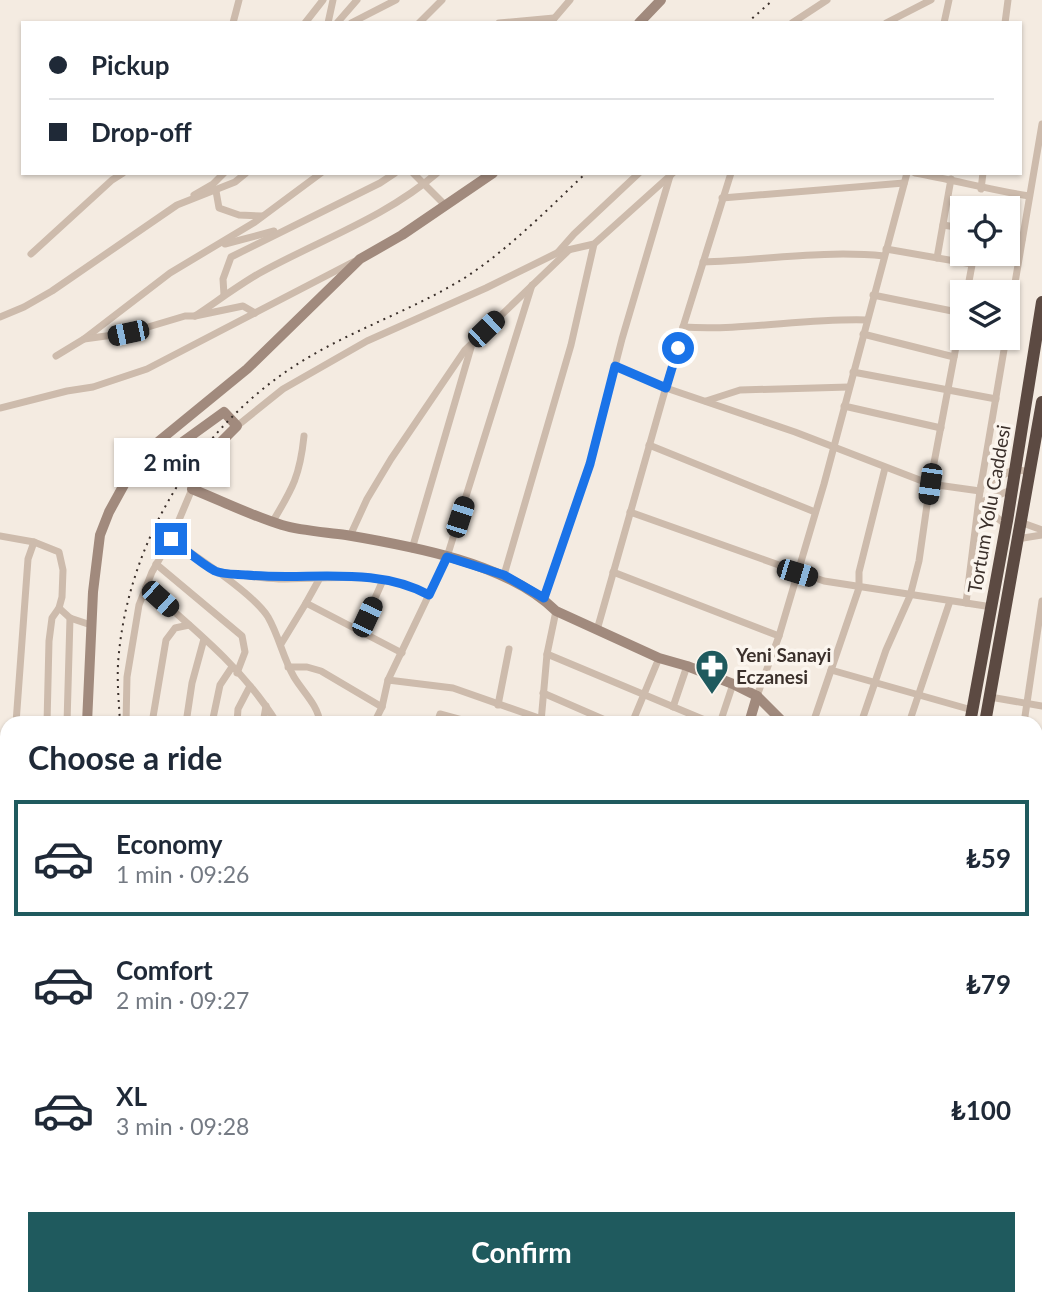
<!DOCTYPE html>
<meta charset="utf-8">
<style>
:root{--surface:#fff;--page:#f6f6f7;--text:#1f2937;--muted:#747a83;--line:#e0e1e3;--accent:#1f5a5e}
body{margin:0;font-family:Lato,sans-serif;background:var(--page);color:var(--text);height:100vh;display:flex;flex-direction:column;font-size:26px;white-space:nowrap}
*{box-sizing:border-box;margin:0}
p{font-size:23px;color:var(--muted)}
.icon{flex:none;width:38px;height:38px;fill:none;stroke:currentColor;stroke-width:2;stroke-linecap:round;stroke-linejoin:round}
.map{position:relative;flex:1;overflow:hidden}
.details{position:absolute;left:0px;top:716px;width:1043px;height:590px;display:flex;flex-direction:column;background:var(--surface);border-radius:21px 21px 0 0;box-shadow:0 2px 5px #0004}
.details>*{flex:none}
.top-card{position:absolute;left:21px;top:21px;width:1001px;height:154px;border-radius:0px;box-shadow:0 2px 5px #0004;display:grid;align-content:center;height:154px;padding:0 28px;background:var(--surface)}
.tools{position:absolute;left:950px;top:196px;display:grid;gap:14px}
.tools a{display:grid;place-items:center;width:70px;height:70px;border-radius:0px;background:var(--surface);box-shadow:0 2px 5px #0004;font-size:35px}
.end{position:absolute;width:32px;height:32px;margin:-16px;border:9px solid #1a73e8;background:#fff;box-shadow:0 0 0 4px #fff}
.from{border-radius:50%}
.bubble{position:absolute;height:49px;border-radius:0px;background:var(--surface);box-shadow:0 2px 5px #0004;font-size:23px;font-weight:700;line-height:49px;text-align:center}
.car{position:absolute;width:21px;height:42px;margin:-21px -10px;border-radius:9px;box-shadow:0 0 5px 2px #0007;background:linear-gradient(#222 24%,#8ab4d8 0 40%,#222 0 76%,#8ab4d8 0 86%,#222 0)}
.top-card b{display:flex;align-items:center;gap:24px;height:66px;font-size:26px}
.top-card b+b{border-top:2px solid var(--line)}
.top-card i{width:18px;height:18px;background:var(--text)}
ul{padding:0;list-style:none}
li{display:flex;align-items:center;gap:21px;height:116px;margin:0 14px 10px;padding:0 14px;border:4px solid transparent;border-radius:0px}
li div{flex:1}
li b{display:block;font-size:26px}
li em{font-style:normal;font-weight:700}
li.on{border-color:var(--accent)}
li>.icon{width:63px;height:63px;stroke-width:1.5}
h2{padding:0 28px;font-size:32px;line-height:84px}
.button{display:flex;gap:14px;margin-top:auto;padding:14px 28px}
.button a{flex:1;height:80px;border-radius:0px;background:var(--accent);color:#fff;font-size:28px;font-weight:700;line-height:80px;text-align:center}
.map>svg:first-child{display:block}
.lines{fill:none;stroke-linecap:round;stroke-linejoin:round}
.street{stroke:#cdbbac;stroke-width:7}
.secondary{stroke:#a18a7d;stroke-width:10}
.highway{stroke:#5c4a42;stroke-width:12}
.rail{stroke:#3b302b;stroke-width:2;stroke-dasharray:2 5;stroke-linecap:butt}
.route{stroke:#1a73e8;stroke-width:9}
.labels{text-anchor:middle;stroke-width:7;stroke-linejoin:round;paint-order:stroke}
.street-label{font-size:19px;fill:#3b302b;stroke:#fbf5ee}
.poi-label{font-size:19px;font-weight:bold;fill:#3b302b;stroke:#fbf5ee;text-anchor:start}
</style>
<div class="map">
<svg width="1042" height="1305" viewBox="0 0 1042 1305">
<rect width="100%" height="100%" fill="#f4ebe1"/>
<g class="lines">
<g class="street">
<polyline points="552,21 570,0"/>
<polyline points="233,23 239,0"/>
<polyline points="305,23 323,0"/>
<polyline points="328,23 333,0"/>
<polyline points="337,23 357,0"/>
<polyline points="351,23 396,0"/>
<polyline points="419,23 442,0"/>
<polyline points="499,23 554,18"/>
<polyline points="792,23 827,0"/>
<polyline points="886,23 931,0"/>
<polyline points="944,23 949,0"/>
<polyline points="1005,23 1008,0"/>
<polyline points="413,173 446,206"/>
<path d="M 915,173 C 954,180 991,190 1029,196"/>
<polyline points="981,189 983,173"/>
<polyline points="216,191 219,208 239,215 262,216"/>
<polyline points="194,195 213,184 224,173"/>
<polyline points="722,198 904,183"/>
<polyline points="943,225 962,228"/>
<polyline points="1008,237 1022,240"/>
<polyline points="225,244 274,231"/>
<polyline points="886,249 972,264"/>
<polyline points="559,251 574,234 639,173"/>
<polyline points="31,254 112,180 123,173"/>
<polyline points="937,258 951,179"/>
<path d="M 703,262 C 764,260 824,250 884,256"/>
<polyline points="967,292 974,254"/>
<polyline points="224,295 223,279 231,257 380,183 395,173"/>
<polyline points="873,295 962,313"/>
<path d="M 195,316 C 216,302 236,287 258,274 C 317,241 385,218 437,173"/>
<polyline points="0,317 24,307 52,291 177,205 235,182 246,173"/>
<polyline points="1008,324 1042,124"/>
<path d="M 683,327 C 745,331 805,318 867,320"/>
<polyline points="863,334 954,357"/>
<polyline points="84,339 170,273 255,222 321,173"/>
<polyline points="56,356 84,339 128,333 185,316 195,316 243,306 255,313"/>
<polyline points="615,366 666,388 795,432 930,484 980,491"/>
<polyline points="853,372 996,399"/>
<polyline points="706,401 740,390 849,387"/>
<polyline points="844,406 941,428"/>
<polyline points="0,408 67,391 93,387 147,369 353,262"/>
<polyline points="237,426 283,389 367,341 486,288 559,252 594,244 673,173"/>
<polyline points="649,445 815,512"/>
<polyline points="981,486 1015,469 1029,472"/>
<polyline points="630,512 824,581 992,607"/>
<path d="M 273,521 C 293,488 300,475 304,436"/>
<polyline points="1020,522 1042,530"/>
<polyline points="1006,525 979,503 1011,490"/>
<polyline points="0,536 34,542 59,552 63,570 62,597 59,608 52,618 49,641 47,723"/>
<polyline points="350,536 367,499 391,459 465,350 569,250"/>
<path d="M 171,539 C 196,557 253,593 268,617 C 279,636 283,658 294,677 C 303,692 318,705 320,723"/>
<polyline points="1017,539 1042,535"/>
<polyline points="412,549 472,344"/>
<polyline points="156,564 242,636 245,652 237,673"/>
<path d="M 220,572 C 239,575 260,578 279,579 C 329,579 383,570 429,595"/>
<polyline points="613,572 779,636"/>
<polyline points="504,575 571,345 594,244"/>
<path d="M 146,587 C 193,628 244,669 277,723"/>
<polyline points="544,598 590,464 622,339 670,176"/>
<polyline points="306,603 321,576"/>
<polyline points="966,603 980,491 1006,338"/>
<polyline points="59,608 70,618 91,625"/>
<polyline points="361,630 383,580"/>
<polyline points="597,630 683,327 731,173"/>
<polyline points="281,644 306,603 402,653"/>
<polyline points="547,654 712,723"/>
<polyline points="288,667 307,667 321,671 382,707"/>
<polyline points="831,670 972,710"/>
<polyline points="388,680 453,688 553,723"/>
<polyline points="543,693 612,723"/>
<polyline points="757,696 779,636 824,484 907,173"/>
<polyline points="990,697 1042,706"/>
<polyline points="498,705 509,649"/>
<polyline points="673,707 687,666"/>
<polyline points="541,722 547,654 556,611"/>
<polyline points="16,723 28,559 34,542"/>
<polyline points="67,723 70,618"/>
<polyline points="126,723 127,677 139,605 152,572 171,539 192,489"/>
<polyline points="152,723 166,640 175,628 189,625"/>
<polyline points="186,723 192,683 204,639"/>
<polyline points="212,723 220,685 232,667"/>
<polyline points="237,723 238,709 250,686"/>
<polyline points="263,723 266,706"/>
<polyline points="374,723 382,707 388,680 447,557 532,285"/>
<polyline points="437,723 440,714 473,723"/>
<polyline points="632,723 659,658"/>
<polyline points="720,723 733,684"/>
<polyline points="813,723 859,588 859,572 885,468"/>
<polyline points="861,723 886,650 910,596 919,561 930,484 962,315"/>
<polyline points="909,723 950,601"/>
<polyline points="1024,723 1042,601"/>
<polyline points="1036,736 1042,737"/>
<polyline points="1036,837 1042,838"/>
<polyline points="0,891 7,889"/>
<polyline points="1036,904 1042,904"/>
<polyline points="1036,1008 1042,1008"/>
<polyline points="0,1185 7,1171"/>
<polyline points="214,1298 214,1305"/>
<polyline points="419,1298 419,1305"/>
<polyline points="710,1298 740,1305"/>
<polyline points="1016,1298 1018,1305"/>
<polyline points="100,1305 105,1298"/>
<polyline points="277,1305 287,1298"/>
<polyline points="320,1305 329,1298"/>
<polyline points="375,1305 377,1298"/>
<polyline points="454,1305 456,1298"/>
<polyline points="515,1305 517,1298"/>
<polyline points="641,1305 643,1298"/>
<polyline points="675,1305 677,1298"/>
<polyline points="698,1305 699,1298"/>
<polyline points="757,1305 758,1298"/>
<polyline points="811,1305 813,1298"/>
<polyline points="959,1305 960,1298"/>
</g>
<g class="secondary">
<polyline points="639,23 661,0"/>
<path d="M 141,461 L 147,465 L 152,464 L 224,412 L 237,426 L 216,447 L 192,489 C 222,501 252,516 282,525 C 302,531 325,532 346,535 C 411,546 508,563 556,611 L 659,658 L 687,666 L 733,684 L 757,696 L 784,723"/>
<polyline points="87,723 93,592 100,535 109,512 131,472 159,441 247,369 360,259 402,235 493,173"/>
<polyline points="749,723 757,696"/>
<polyline points="0,1093 7,1084"/>
<polyline points="1036,1115 1042,1115"/>
<polyline points="1036,1130 1042,1130"/>
<polyline points="587,1305 589,1298"/>
</g>
<g class="highway">
<polyline points="970,723 1007,521 1042,302"/>
<polyline points="985,723 1042,402"/>
<polyline points="865,1305 867,1298"/>
<polyline points="876,1305 878,1298"/>
</g>
<g class="rail">
<polyline points="747,23 773,0"/>
<path d="M 120,723 C 119,703 117,684 118,664 C 126,545 196,429 296,365 C 350,330 412,311 466,277 C 510,248 548,209 586,173"/>
<polyline points="0,1291 7,1280"/>
</g>
</g>
<g class="lines">
<path class="route" d="M 171,539 C 185,549 200,563 215,571 C 224,575 238,574 247,575 C 307,581 375,565 429,595 L 447,557 L 504,575 L 544,598 L 590,464 L 615,366 L 666,388 L 678,348"/>
</g>
<defs>
<symbol id="pharmacy-pin" viewBox="-11 -11 22 30"><path d="M0 17L-7.5 6A9.5 9.5 0 1 1 7.5 6Z" fill="#1f5a5e" stroke="#fbf5ee"/><path d="M-2-6h4v4h4v4h-4v4h-4v-4h-4v-4h4Z" fill="#fff"/></symbol>
</defs>
<g fill-rule="evenodd">
<use href="#pharmacy-pin" x="693" y="647" width="38" height="52"/>
</g>
<g class="labels">
<g class="street-label">
<text transform="translate(989 509) rotate(-80)" y="7">Tortum Yolu Caddesi</text>
</g>
<g class="poi-label">
<text x="736" y="662">Yeni Sanayi<tspan x="736" dy="22">Eczanesi</tspan></text>
</g>
</g>
</svg>
<div class="tools">
<a><svg class="icon" aria-label="locate" viewBox="0 0 24 24"><circle cx="12" cy="12" r="6"/><path d="M12 2v4M12 18v4M2 12h4M18 12h4"/></svg></a>
<a><svg class="icon" aria-label="layers" viewBox="0 0 24 24"><path d="M12 4l9 5-9 5-9-5zM3 14l9 5 9-5"/></svg></a>
</div>
<i class="end from" style="left:678px;top:348px"></i>
<i class="end" style="left:171px;top:539px"></i>
<div class="bubble" style="left:114px;top:438px;width:116px">2 min</div>
<i class="car" style="left:486px;top:329px;rotate:46deg"></i>
<i class="car" style="left:128px;top:333px;rotate:258deg"></i>
<i class="car" style="left:930px;top:484px;rotate:188deg"></i>
<i class="car" style="left:460px;top:517px;rotate:18deg"></i>
<i class="car" style="left:797px;top:573px;rotate:107deg"></i>
<i class="car" style="left:160px;top:599px;rotate:132deg"></i>
<i class="car" style="left:367px;top:617px;rotate:25deg"></i>
<div class="top-card">
<b><i class="from"></i>Pickup</b>
<b><i></i>Drop-off</b>
</div>
<section class="details">
<h2>Choose a ride</h2>
<ul>
<li class="on"><svg class="icon" aria-label="car" viewBox="0 0 24 24"><path d="M5 17H2v-5l4-1 3-4h7l3 4 3 1v5h-3M9 17h6M6 11h13"/><circle cx="7" cy="17" r="2"/><circle cx="17" cy="17" r="2"/></svg><div><b>Economy</b><p>1 min · 09:26</p></div><em>₺59</em></li>
<li><svg class="icon" aria-label="car" viewBox="0 0 24 24"><path d="M5 17H2v-5l4-1 3-4h7l3 4 3 1v5h-3M9 17h6M6 11h13"/><circle cx="7" cy="17" r="2"/><circle cx="17" cy="17" r="2"/></svg><div><b>Comfort</b><p>2 min · 09:27</p></div><em>₺79</em></li>
<li><svg class="icon" aria-label="car" viewBox="0 0 24 24"><path d="M5 17H2v-5l4-1 3-4h7l3 4 3 1v5h-3M9 17h6M6 11h13"/><circle cx="7" cy="17" r="2"/><circle cx="17" cy="17" r="2"/></svg><div><b>XL</b><p>3 min · 09:28</p></div><em>₺100</em></li>
</ul>
<div class="button"><a>Confirm</a></div>
</section>
</div>
